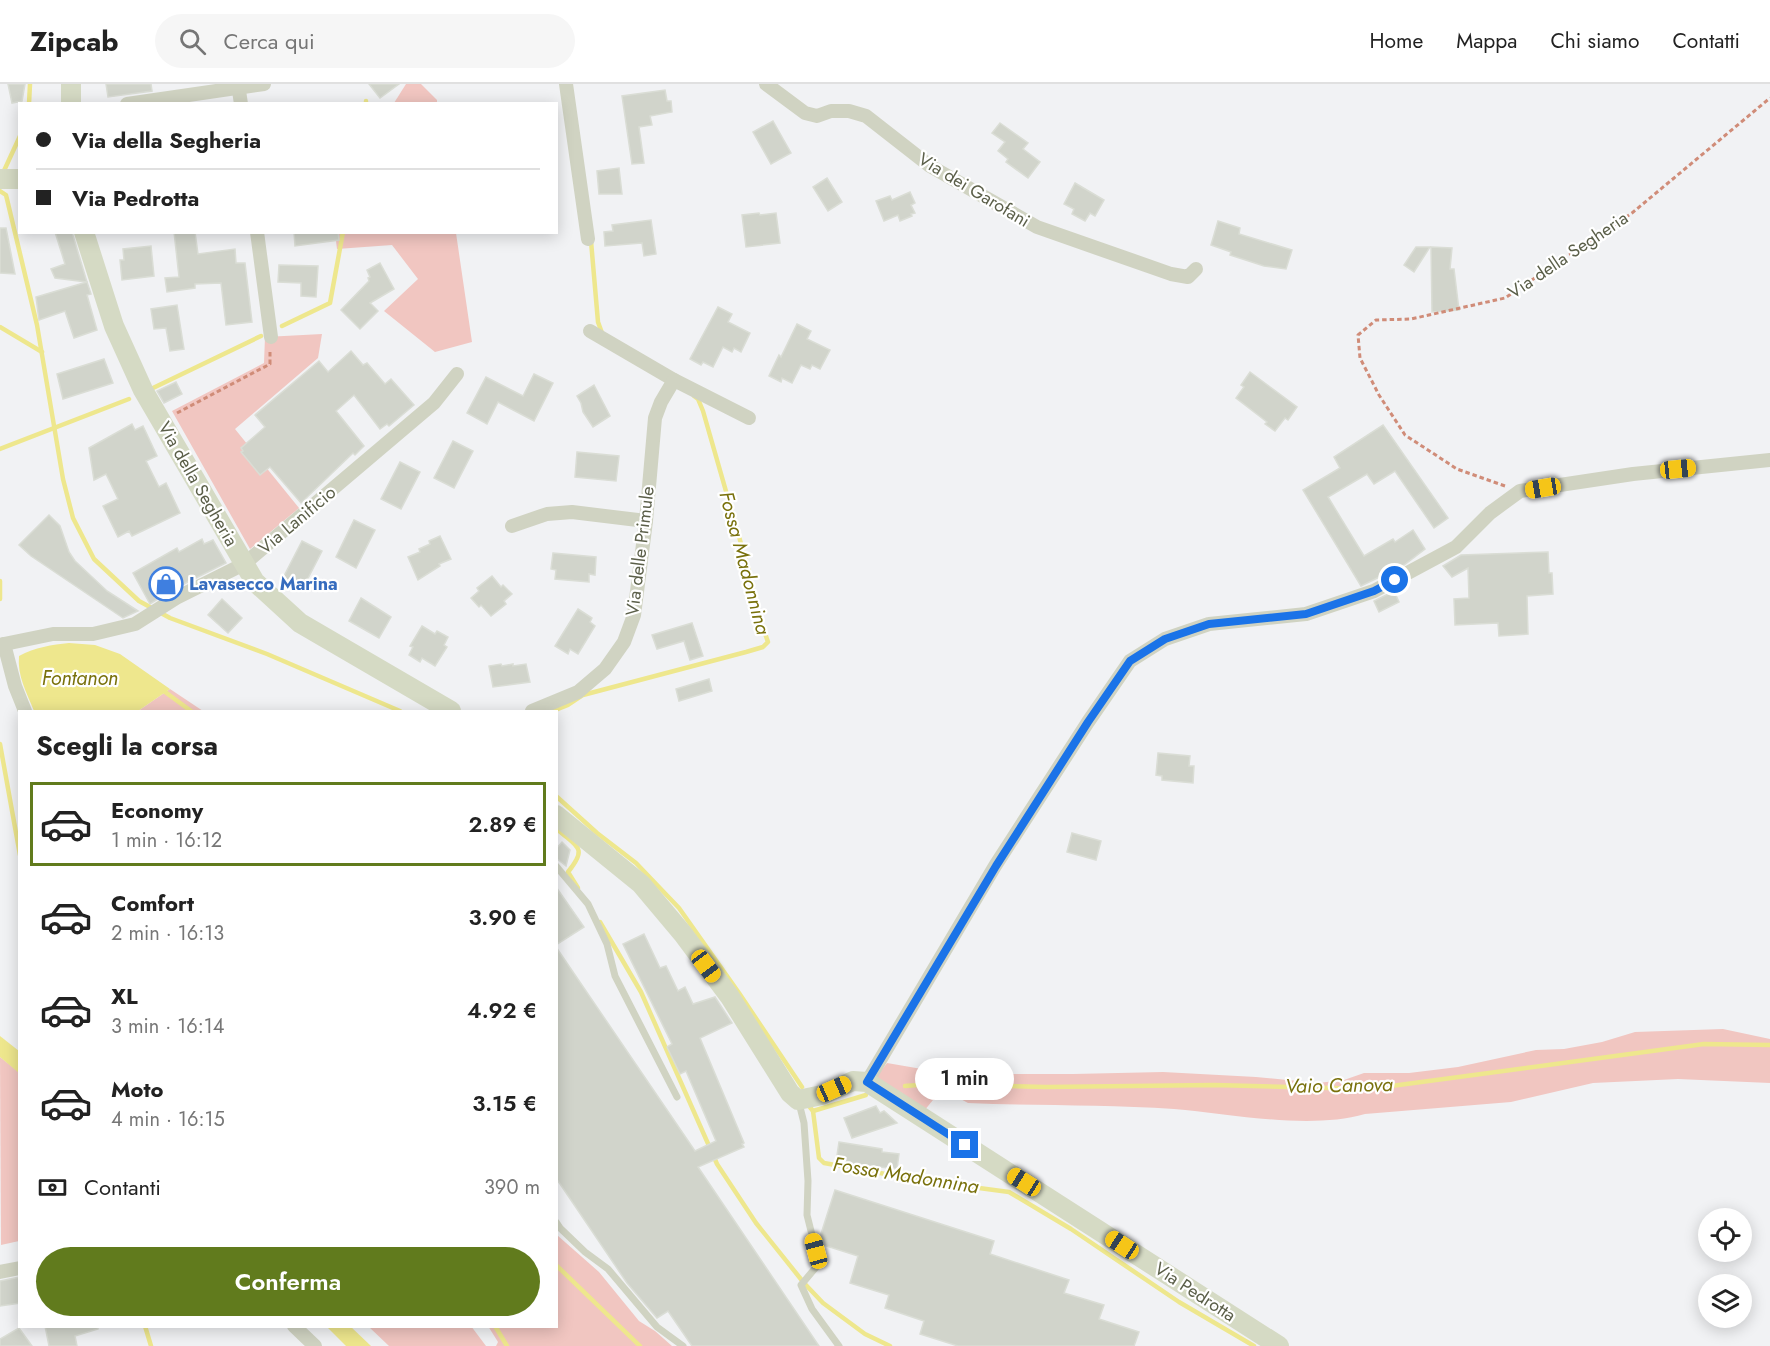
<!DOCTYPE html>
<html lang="it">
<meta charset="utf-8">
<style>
:root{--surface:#fff;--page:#f6f6f6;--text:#222;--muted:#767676;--line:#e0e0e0;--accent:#617b1d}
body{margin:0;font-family:Jost,sans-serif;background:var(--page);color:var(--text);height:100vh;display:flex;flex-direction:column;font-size:22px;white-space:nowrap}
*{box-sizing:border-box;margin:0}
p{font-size:20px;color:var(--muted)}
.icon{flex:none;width:33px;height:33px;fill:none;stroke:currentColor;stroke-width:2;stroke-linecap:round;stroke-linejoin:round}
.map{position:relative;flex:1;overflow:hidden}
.details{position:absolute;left:18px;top:626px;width:540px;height:618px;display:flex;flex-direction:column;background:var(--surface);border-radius:0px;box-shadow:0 3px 15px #0003}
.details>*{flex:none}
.banner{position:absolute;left:18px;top:18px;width:540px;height:132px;border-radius:0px;box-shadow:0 3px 15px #0003;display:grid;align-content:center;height:132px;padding:0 18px;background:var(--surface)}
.tools{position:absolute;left:1698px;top:1124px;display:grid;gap:12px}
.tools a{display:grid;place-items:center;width:54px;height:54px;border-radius:50%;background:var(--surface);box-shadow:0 3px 15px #0003;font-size:30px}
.end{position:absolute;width:27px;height:27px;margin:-14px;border:8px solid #1a73e8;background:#fff;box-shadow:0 0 0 3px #fff}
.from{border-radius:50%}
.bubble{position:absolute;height:42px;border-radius:21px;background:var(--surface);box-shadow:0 3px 15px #0003;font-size:20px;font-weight:600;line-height:42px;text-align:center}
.car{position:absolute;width:18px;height:36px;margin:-18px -9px;border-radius:8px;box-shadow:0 0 4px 2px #0007;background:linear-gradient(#f5c518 24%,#345 0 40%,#f5c518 0 76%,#345 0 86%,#f5c518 0)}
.banner b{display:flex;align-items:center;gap:21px;height:57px;font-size:22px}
.banner b+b{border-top:2px solid var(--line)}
.banner i{width:15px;height:15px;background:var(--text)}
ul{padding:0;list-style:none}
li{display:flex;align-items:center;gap:18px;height:84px;margin:0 12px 9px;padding:0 6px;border:3px solid transparent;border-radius:0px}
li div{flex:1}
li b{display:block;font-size:22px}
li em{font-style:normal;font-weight:600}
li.selected{border-color:var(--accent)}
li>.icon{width:54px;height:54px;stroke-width:1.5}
h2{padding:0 18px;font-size:27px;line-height:72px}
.pay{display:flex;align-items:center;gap:15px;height:66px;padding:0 18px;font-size:22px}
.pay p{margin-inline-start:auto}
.button{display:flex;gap:12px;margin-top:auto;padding:12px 18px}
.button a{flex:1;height:69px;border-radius:36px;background:var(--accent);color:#fff;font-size:24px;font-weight:600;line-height:69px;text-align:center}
header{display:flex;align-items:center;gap:36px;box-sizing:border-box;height:84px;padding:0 30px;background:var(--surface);border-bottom:2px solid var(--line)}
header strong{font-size:28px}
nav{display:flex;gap:33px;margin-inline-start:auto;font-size:21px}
.search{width:420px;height:54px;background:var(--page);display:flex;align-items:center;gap:15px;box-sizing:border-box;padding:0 21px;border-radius:33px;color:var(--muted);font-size:22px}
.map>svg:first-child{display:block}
.green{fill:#f1c6c1}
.water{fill:#eee78d}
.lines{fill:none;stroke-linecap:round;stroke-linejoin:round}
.stream{stroke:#eee78d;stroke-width:4.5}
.building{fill:#d1d4cb;stroke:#daddd5;stroke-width:1.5}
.path{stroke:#d08c78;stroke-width:3;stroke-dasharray:4.5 3;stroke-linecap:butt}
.lane{stroke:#d0d3c2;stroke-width:7}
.street{stroke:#d0d3c2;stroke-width:14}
.secondary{stroke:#d5dac4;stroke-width:20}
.route{stroke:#1a73e8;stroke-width:8}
.labels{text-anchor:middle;stroke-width:4.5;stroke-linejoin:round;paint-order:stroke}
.street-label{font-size:18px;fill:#5b5f49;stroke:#fff}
.shop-label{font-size:18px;font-weight:bold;fill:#366cbe;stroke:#fff;text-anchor:start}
.water-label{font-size:20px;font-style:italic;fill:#79710c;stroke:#fff}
</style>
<header>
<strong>Zipcab</strong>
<div class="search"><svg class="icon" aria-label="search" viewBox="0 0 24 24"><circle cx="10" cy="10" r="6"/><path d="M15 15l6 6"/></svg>Cerca qui</div>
<nav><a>Home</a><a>Mappa</a><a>Chi siamo</a><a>Contatti</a></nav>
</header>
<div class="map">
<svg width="1770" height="1262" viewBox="0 0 1770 1262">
<rect width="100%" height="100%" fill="#f1f2f4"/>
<g class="green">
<polygon points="406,0 421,0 437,16 437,19 394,19"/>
<polygon points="335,149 456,149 472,258 435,268 384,227 418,195 392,161 337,165"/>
<polygon points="322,250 318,274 235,345 299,424 250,465 172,327 264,279 265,253"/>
<polygon points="170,605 203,627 138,627"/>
<path d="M 1723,945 L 1770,955 L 1770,999 L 1678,995 L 1593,999 L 1511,1018 L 1365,1030 C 1309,1046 1232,1030 1174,1025 C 1105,1020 1036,1022 968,1019 L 955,1012 L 933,1016 L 919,1033 L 870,1001 L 887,979 L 951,990 L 1073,990 L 1163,988 L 1256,993 L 1318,999 L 1344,996 L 1364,989 L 1409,989 L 1458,983 L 1536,966 L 1564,965 L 1602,958 L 1635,948 Z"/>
<polygon points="0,973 20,989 19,1157 1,1161"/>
<polygon points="557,1151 599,1188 639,1237 655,1247 672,1262 496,1262 498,1258 488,1242 556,1242"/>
<polygon points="368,1242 471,1242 486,1262 389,1262"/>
</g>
<g class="water">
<path d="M 69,559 L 95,561 L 120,570 L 170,605 L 138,627 L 34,627 C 27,609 17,592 19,572 C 35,563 52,561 69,559 Z"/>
<polygon points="0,952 19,967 19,989 0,973"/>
<polygon points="326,1242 350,1242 371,1262 346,1262"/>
</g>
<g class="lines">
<g class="stream">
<polyline points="29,20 30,0"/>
<polyline points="366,20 366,17"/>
<polyline points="2,91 20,52"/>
<polyline points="0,107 6,111 37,241 63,395 73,434 94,475 139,517 170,534 267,570 400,627"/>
<polyline points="591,157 598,238 602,249"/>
<polyline points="282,242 330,219 343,148"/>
<polyline points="0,243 42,268"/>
<polyline points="153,304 261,252"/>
<polyline points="0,365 129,315"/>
<polyline points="0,497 0,515"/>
<polyline points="161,605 191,627"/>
<polyline points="553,627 568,621 583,611 746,568 763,563 768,558 758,529 748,484 703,327 698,315 694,312"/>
<polyline points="0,660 20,771"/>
<polyline points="556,712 597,749 636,779 679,824 739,909 802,1003"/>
<path d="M 556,744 C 576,763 589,762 568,788 L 578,804"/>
<polyline points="600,838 641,908 717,1080 756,1139 804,1199 823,1219 865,1250 890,1262"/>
<polyline points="905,1002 931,1000 1046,1003 1214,1001 1369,1005 1704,960 1770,961"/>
<polyline points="809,1022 813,1027 819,1074 824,1079 919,1096 1009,1108 1071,1145 1179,1218 1254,1262"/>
<polyline points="813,1027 866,1011"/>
<polyline points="556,1181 640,1262"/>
<polyline points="145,1242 151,1262"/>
<polyline points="495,1242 507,1262"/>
</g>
</g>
<g class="building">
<polygon points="8,0 25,0 22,17 12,19"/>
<polygon points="106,0 151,0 152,7 108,13"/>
<polygon points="369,0 399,0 380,14"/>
<polygon points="665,6 667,17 671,17 672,28 650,32 652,41 639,43 644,79 632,80 622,12"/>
<polygon points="773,37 791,69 771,80 753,48"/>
<polygon points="1000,39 1028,59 1023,65 1040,78 1028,94 1006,78 1008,75 998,67 1005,58 992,49"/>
<polygon points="619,84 622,110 599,110 597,87"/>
<polygon points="827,94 842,118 828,127 813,103"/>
<polygon points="1075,99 1104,116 1095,132 1090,129 1085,137 1072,130 1074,125 1064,120"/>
<polygon points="910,108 915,119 911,121 915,129 911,130 912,132 900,137 898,131 884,137 876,117 890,112 892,116"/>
<polygon points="759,129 760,131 776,129 780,159 746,163 742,131"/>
<polygon points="651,136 656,170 644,172 642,159 605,162 604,148 613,147 612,141"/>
<polygon points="1218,137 1240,144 1239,150 1292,166 1286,185 1264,182 1230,171 1231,168 1211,161"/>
<polygon points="0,144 6,144 15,190 0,189"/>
<polygon points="55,148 72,148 87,198 55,194 51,185 65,180"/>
<polygon points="174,148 195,148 198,170 235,165 236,179 245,179 252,238 226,241 221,199 195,200 195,204 167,208 165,194 179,193"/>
<polygon points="294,148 338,148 339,156 295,162"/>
<polygon points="151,162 154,192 122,196 120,176 124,176 123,165"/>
<polygon points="1416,163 1430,163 1414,188 1404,181"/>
<polygon points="1431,163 1452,164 1450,185 1454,185 1459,226 1432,228"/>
<polygon points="380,179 394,205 370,219 378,227 360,245 341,226 369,197 368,194 370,193 367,186"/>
<polygon points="279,181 318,182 316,213 301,212 301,199 278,198"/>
<polygon points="87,198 91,210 87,211 97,246 74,254 65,227 39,236 36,213"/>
<polygon points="177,221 184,265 170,267 166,244 154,245 151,225"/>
<polygon points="718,223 732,230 728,238 750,249 741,268 734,264 732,268 723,263 713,283 703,278 701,281 690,275"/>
<polygon points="797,240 811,247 807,255 830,266 820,285 812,281 810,285 801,281 792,299 782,294 781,298 769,292 779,271 781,273"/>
<polygon points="351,267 363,281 367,279 385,300 391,295 414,321 389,342 387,340 380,345 354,311 336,327 364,362 355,371 353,369 301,419 270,383 260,391 241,368 243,367 241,364 265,343 255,331 319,277 328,288"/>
<polygon points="104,275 113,299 63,315 57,290"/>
<polygon points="1250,288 1297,323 1288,336 1285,334 1275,347 1265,340 1267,338 1236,314 1244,303 1241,301"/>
<polygon points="534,290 553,299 534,337 498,318 487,340 467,329 486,293 523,312"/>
<polygon points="176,298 182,310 164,319 157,307"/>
<polygon points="594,301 610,332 593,343 583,328 581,319 577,312"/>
<polygon points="132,340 135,346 143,342 157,372 146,377 159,403 166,399 180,429 132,452 129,447 118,453 103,422 118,415 106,390 94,396 89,364"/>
<polygon points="1383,341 1448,434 1434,444 1395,387 1374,400 1367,390 1328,413 1364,472 1393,455 1395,458 1413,446 1425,465 1404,481 1361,502 1303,406 1340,384 1334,373"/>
<polygon points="453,357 473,367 454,404 434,394"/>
<polygon points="577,368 619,372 616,397 575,393"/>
<polygon points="400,378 420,388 401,425 381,415"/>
<polygon points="49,431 60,442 69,468 75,477 107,507 138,527 123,534 31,472 19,461"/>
<polygon points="354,436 375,446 356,484 336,473"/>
<polygon points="440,452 451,475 439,480 440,482 418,496 408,473 420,468 419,465 430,460 429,457"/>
<polygon points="202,455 204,460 213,456 226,479 172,506 150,520 133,489 177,464 179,468"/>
<polygon points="302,457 322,467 303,504 283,494"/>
<polygon points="1548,468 1549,489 1552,489 1553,510 1527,512 1528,550 1499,552 1498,539 1455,541 1454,515 1469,514 1468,484 1452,493 1443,482 1461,471"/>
<polygon points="553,469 596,473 595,491 589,490 589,498 555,495 556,486 551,485"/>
<polygon points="492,492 501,503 503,501 512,510 504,517 506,520 491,532 481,521 479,523 471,514 479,507 477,504"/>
<polygon points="1394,507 1399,518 1379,528 1374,517"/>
<polygon points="361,514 391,533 379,554 349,537"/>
<polygon points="222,515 242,534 228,549 208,531"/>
<polygon points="578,525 592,534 590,538 595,542 578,570 570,565 568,570 555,562"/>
<polygon points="692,539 703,572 690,576 684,557 657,565 652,551"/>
<polygon points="422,542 435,550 437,547 448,553 444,561 447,563 435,582 422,574 420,578 409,571 413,563 410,562"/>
<polygon points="501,580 502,582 513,580 513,582 526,580 530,598 493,603 489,582"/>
<polygon points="709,595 712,607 679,617 676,605"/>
<polygon points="1158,669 1190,672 1189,682 1194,682 1193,699 1162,696 1162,692 1156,691"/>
<polygon points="1072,749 1101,757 1096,776 1067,768"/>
<polygon points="562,758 570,766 566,782 556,774 556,765"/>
<polygon points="556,803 584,843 556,861"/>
<polygon points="644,850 660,884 666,882 678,907 685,903 693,920 715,913 732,939 700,954 744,1059 742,1060 744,1063 698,1083 819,1262 692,1262 668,1227 657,1234 627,1199 556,1094 556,863 695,1067 716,1057 686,987 680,990 667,963 672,960 623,860"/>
<polygon points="876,1022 880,1029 884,1027 897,1039 852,1054 844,1034"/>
<polygon points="839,1058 882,1065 882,1068 899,1070 897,1085 836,1078"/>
<polygon points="835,1106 994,1157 990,1170 1069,1196 1064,1209 1104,1221 1099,1235 1139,1248 1134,1262 958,1262 920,1250 924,1237 885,1224 889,1211 850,1199 858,1172 820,1160 819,1156"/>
<polygon points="20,1193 20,1219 0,1222 0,1197"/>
<polygon points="45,1242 98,1242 98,1245 75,1252 77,1262 49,1262"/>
<polygon points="19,1244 32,1262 0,1262 0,1255"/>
</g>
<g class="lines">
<g class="path">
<polyline points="177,329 270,280 270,266"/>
<polyline points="1505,402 1457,385 1405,351 1379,311 1360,274 1358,251 1376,236 1411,235 1505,214 1632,129 1770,14"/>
</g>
<g class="lane">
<polyline points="556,782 588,820 607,860 615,892 677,1013"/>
<polyline points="799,1019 804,1039 808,1097 807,1131 816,1167 817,1182 801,1201 812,1225 839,1262"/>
<polyline points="556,1138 560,1144 585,1168 608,1185 657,1243 683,1262"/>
</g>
<g class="street">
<polyline points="238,0 241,20"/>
<polyline points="566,0 588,155"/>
<polyline points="766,0 805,29 817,32 831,27 849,27 866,32 930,82 1037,143 1171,190 1188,193 1196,185"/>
<polyline points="127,20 264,0"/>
<polyline points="257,148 271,253"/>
<polyline points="590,247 674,296 749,334"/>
<polyline points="512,442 547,430 572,428 646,437"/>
<polyline points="4,560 15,602 25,627"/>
<polyline points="0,561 53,550 93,550 135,540 176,514 244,480 434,319 457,290"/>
<polyline points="532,627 578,608 605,585 624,558 634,531 646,437 655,334 661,318 674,296"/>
<polyline points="867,998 995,782 1088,638 1130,577 1165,555 1209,540 1306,530 1374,507 1456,463 1490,429 1520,407 1633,390 1770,376"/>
<polyline points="0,1188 20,1184"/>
<polyline points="294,1242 315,1262"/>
</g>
<g class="secondary">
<polyline points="71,0 71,20"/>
<polyline points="0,95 20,95"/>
<polyline points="84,148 114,242 143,306 255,498 300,539 451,627"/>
<polyline points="556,731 641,800 683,850 730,913 790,1009 798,1016 822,1011 853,997 867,998 1279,1262"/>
</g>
</g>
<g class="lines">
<polyline class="route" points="965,1061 867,998 996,782 1088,638 1130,577 1165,555 1209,540 1306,530 1374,507 1395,496"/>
</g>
<defs>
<symbol id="shop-ring" viewBox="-11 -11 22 22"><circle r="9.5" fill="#fff" stroke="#3f7fe0" stroke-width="1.5"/><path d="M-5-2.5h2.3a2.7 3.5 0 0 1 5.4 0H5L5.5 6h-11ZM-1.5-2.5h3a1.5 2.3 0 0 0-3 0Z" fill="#3f7fe0"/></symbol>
</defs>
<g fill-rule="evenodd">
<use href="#shop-ring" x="147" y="481" width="38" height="38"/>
</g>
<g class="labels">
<g class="street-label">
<text transform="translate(974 106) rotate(31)" y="6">Via dei Garofani</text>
<text transform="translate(1568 171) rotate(-34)" y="6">Via della Segheria</text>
<text transform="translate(198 400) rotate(60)" y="6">Via della Segheria</text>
<text transform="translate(297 436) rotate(-40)" y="6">Via Lanificio</text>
<text transform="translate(640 467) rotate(-83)" y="6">Via delle Primule</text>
<text transform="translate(1195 1208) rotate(33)" y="6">Via Pedrotta</text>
</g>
<g class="shop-label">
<text x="189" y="506">Lavasecco Marina</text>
</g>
<g class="water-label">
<text transform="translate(745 479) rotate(75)" y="7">Fossa Madonnina</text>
<text x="80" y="601">Fontanon</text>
<text transform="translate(1339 1001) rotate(-1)" y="7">Vaio Canova</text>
<text transform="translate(906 1091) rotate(9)" y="7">Fossa Madonnina</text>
</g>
</g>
</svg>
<div class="tools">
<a><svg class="icon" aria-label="locate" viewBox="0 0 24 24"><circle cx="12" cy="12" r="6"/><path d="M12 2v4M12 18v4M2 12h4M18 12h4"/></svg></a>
<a><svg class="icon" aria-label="layers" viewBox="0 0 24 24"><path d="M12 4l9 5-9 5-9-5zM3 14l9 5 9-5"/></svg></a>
</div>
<i class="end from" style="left:1395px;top:496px"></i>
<i class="end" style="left:965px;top:1061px"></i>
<div class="bubble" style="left:915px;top:974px;width:99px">1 min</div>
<i class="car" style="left:1678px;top:385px;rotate:84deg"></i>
<i class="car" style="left:1543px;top:404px;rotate:261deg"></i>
<i class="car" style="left:706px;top:882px;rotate:143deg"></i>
<i class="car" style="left:834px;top:1005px;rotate:66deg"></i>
<i class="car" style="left:1024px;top:1098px;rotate:302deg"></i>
<i class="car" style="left:1122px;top:1161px;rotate:303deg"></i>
<i class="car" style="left:816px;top:1167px;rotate:345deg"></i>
<div class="banner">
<b><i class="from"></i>Via della Segheria</b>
<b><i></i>Via Pedrotta</b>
</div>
<section class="details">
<h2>Scegli la corsa</h2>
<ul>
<li class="selected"><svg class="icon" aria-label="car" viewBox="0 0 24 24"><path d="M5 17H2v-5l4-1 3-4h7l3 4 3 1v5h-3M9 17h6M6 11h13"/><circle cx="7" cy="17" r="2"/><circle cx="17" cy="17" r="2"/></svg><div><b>Economy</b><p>1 min · 16:12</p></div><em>2.89 €</em></li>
<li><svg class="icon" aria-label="car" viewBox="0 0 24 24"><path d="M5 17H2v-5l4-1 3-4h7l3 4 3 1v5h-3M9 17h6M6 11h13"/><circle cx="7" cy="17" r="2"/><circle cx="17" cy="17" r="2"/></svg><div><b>Comfort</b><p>2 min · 16:13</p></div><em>3.90 €</em></li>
<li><svg class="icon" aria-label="car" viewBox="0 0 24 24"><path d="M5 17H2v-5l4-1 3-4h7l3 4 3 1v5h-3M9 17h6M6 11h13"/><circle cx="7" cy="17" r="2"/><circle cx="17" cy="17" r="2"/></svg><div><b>XL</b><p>3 min · 16:14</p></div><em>4.92 €</em></li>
<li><svg class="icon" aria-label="car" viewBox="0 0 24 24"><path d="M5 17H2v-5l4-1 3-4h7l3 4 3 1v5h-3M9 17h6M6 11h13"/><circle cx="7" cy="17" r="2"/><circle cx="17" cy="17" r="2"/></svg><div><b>Moto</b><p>4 min · 16:15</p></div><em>3.15 €</em></li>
</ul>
<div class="pay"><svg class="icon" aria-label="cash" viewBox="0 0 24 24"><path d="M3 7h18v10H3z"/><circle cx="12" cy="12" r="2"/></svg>Contanti<p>390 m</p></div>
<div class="button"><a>Conferma</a></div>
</section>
</div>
